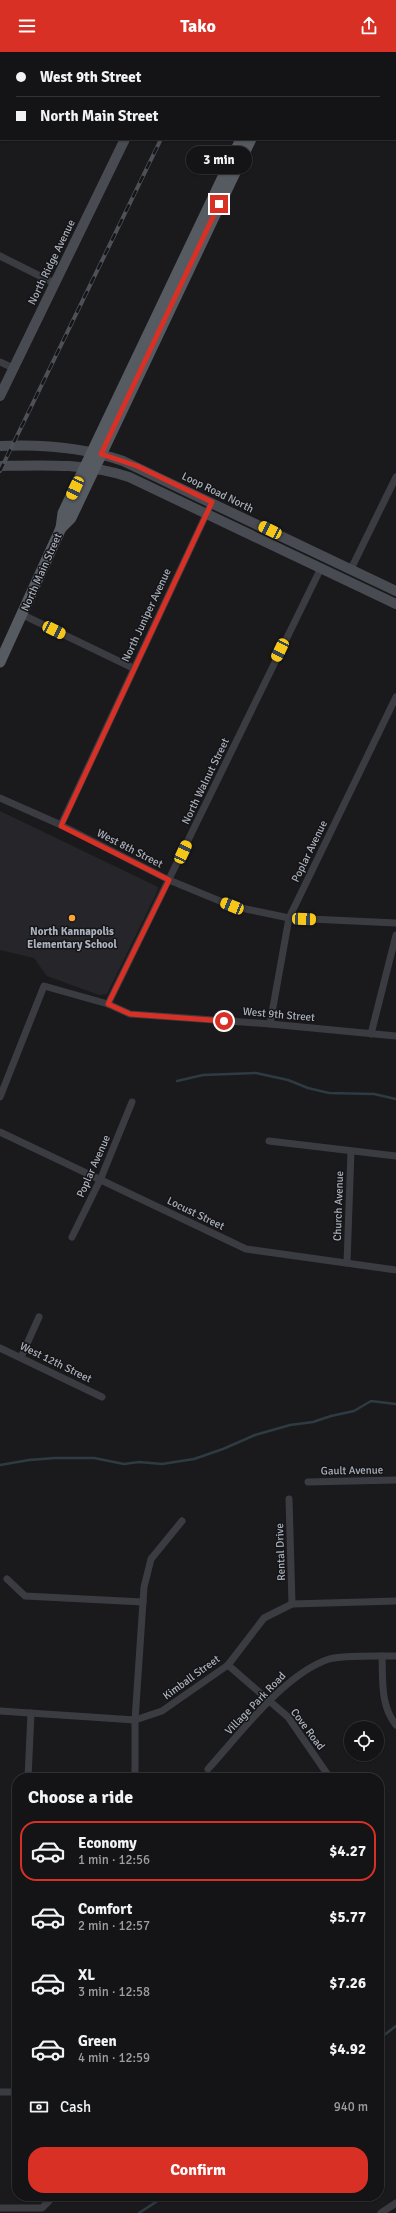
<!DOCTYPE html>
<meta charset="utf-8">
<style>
:root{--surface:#141416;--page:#212123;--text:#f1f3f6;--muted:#9d9ea1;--line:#333335;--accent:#d93025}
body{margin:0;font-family:Signika,sans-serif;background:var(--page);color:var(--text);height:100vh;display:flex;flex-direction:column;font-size:15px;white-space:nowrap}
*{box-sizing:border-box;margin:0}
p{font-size:13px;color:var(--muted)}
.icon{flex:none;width:22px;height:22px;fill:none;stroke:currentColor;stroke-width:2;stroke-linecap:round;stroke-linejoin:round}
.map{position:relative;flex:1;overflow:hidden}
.panel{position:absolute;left:12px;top:1721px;width:372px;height:428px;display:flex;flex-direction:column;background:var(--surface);border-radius:16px;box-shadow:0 1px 3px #0004,0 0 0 1px var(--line)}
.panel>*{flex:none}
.top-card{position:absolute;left:0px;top:0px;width:396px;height:88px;box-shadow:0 1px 3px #0004,0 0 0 1px var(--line);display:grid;align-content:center;height:88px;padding:0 16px;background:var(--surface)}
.fabs{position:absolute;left:344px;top:1669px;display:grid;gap:8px}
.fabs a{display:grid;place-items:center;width:40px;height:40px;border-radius:50%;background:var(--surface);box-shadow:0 1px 3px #0004,0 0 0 1px var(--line);font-size:20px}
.end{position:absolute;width:18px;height:18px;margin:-9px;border:5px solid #d93025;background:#fff;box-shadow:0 0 0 2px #fff}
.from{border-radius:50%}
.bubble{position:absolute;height:28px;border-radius:14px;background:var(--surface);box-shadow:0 1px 3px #0004,0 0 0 1px var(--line);font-size:13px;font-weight:800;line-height:28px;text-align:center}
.car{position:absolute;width:12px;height:24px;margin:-12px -6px;border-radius:5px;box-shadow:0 0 3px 1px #0007;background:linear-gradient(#f5c518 24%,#345 0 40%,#f5c518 0 76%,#345 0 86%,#f5c518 0)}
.top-card b{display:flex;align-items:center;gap:14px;height:38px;font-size:15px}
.top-card b+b{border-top:1px solid var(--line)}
.top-card i{width:10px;height:10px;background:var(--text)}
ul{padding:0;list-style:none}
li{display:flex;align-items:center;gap:12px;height:60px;margin:0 8px 6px;padding:0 8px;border:2px solid transparent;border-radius:16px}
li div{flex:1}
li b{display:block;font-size:15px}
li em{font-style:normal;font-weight:800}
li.on{border-color:var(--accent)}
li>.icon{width:36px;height:36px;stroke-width:1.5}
h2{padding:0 16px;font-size:18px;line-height:48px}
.pay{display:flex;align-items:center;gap:10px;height:44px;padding:0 16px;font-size:15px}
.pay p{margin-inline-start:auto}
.cta{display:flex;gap:8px;margin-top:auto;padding:8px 16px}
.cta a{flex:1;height:46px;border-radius:16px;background:var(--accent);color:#fff;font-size:16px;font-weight:800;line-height:46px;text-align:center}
header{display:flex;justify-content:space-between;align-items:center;height:52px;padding:0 16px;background:var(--accent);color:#fff;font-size:18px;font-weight:800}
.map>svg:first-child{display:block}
.built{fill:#26262a}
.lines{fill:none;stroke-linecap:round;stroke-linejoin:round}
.stream{stroke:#2e3b42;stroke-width:2.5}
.street{stroke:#3a3c42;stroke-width:7}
.secondary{stroke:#484c52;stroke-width:10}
.primary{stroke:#565a61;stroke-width:11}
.rail-casing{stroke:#4d5157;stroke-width:4}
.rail{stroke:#151518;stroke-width:2.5;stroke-dasharray:8;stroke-linecap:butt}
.route{stroke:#d93025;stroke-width:5}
.poi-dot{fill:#ffa42f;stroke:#151518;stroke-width:1.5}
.labels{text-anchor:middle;stroke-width:3;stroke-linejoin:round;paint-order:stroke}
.street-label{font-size:11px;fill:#abb2bd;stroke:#151518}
.poi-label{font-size:11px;font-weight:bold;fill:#abb2bd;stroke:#151518}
</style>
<header><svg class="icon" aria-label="menu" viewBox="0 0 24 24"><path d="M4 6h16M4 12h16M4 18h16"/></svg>Tako<svg class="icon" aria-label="share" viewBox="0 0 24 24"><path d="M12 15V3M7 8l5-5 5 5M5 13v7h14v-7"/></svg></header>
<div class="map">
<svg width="396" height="2161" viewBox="0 0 396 2161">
<rect width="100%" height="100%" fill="#1a1a1d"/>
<polygon class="built" points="0,759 158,835 157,840 107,942 99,943 47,924 34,906 0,898"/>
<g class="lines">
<g class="stream">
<polyline points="177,1029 203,1023 256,1021 288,1028 308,1036 329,1041 374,1042 396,1047"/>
<polyline points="0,1413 29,1408 55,1406 94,1406 124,1412 139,1410 162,1412 194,1407 223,1397 255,1383 290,1373 313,1370 331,1364 354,1359 371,1349 396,1352"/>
<polyline points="379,1987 396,1974"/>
<polyline points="139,2161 165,2144"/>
</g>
<g class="street">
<polyline points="0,204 54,231"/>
<polyline points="0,310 13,316"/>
<polyline points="351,517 396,425"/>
<polyline points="23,563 133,616"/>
<polyline points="0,746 61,773 169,828 232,854 289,866 396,871"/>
<polyline points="61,773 212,450"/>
<polyline points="108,952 321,516"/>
<polyline points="270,972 289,866 396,645"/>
<polyline points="371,982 396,883"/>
<polyline points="0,1045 44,934 108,952 130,962 270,972 396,984"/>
<polyline points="0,1080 246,1197 396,1218"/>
<polyline points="269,1089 396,1104"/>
<polyline points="72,1185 101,1126 132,1050"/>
<polyline points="347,1211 351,1099"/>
<polyline points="0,1296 102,1345"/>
<polyline points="21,1305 39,1265"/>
<polyline points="308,1430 396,1428"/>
<polyline points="289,1447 292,1552"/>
<polyline points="7,1527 25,1544 143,1550"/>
<path d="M 382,1604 C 383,1628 380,1653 396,1673"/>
<polyline points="228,1613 288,1665 330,1726"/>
<polyline points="0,1659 135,1668 162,1659 228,1613 264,1566 292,1552 396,1549"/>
<path d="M 208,1717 C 240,1682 284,1622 329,1607 C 342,1603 381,1604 396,1604"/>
<polyline points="28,1726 31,1661"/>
<polyline points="135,1726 135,1668 144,1535 151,1507 182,1469"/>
<polyline points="0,2040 17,2040"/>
<polyline points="0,2156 42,2156 54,2144"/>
<polyline points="381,2161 396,2151"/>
</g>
<g class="secondary">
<polyline points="166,1 167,0"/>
<polyline points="0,344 125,87"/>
<path d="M 0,394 C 42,392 83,395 123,409 L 396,539"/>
<path d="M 0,414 C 44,413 86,411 129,425 L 396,552"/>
</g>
<g class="primary">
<polyline points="283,1 283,0"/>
<polyline points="293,1 293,0"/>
<polyline points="61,476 63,461 241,87"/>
<polyline points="0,610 61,476 71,466 251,87"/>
</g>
<defs>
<g id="rail">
<polyline points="202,1 203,0"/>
<polyline points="0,419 161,87"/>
</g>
</defs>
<use href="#rail" class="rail-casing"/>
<use href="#rail" class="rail"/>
</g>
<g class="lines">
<polyline class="route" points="219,152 101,402 137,414 212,450 61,774 169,828 108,952 130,962 224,969"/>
</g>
<circle class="poi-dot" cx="72" cy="866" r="4"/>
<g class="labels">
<g class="street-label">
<text transform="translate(51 210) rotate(-64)" y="4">North Ridge Avenue</text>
<text transform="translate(218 440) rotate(26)" y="4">Loop Road North</text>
<text transform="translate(41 520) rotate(-66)" y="4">North Main Street</text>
<text transform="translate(146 563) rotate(-65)" y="4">North Juniper Avenue</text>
<text transform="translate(205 729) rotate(-64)" y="4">North Walnut Street</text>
<text transform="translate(130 796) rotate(27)" y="4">West 8th Street</text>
<text transform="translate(309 799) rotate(-64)" y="4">Poplar Avenue</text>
<text transform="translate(279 962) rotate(5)" y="4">West 9th Street</text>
<text transform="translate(93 1114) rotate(-66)" y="4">Poplar Avenue</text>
<text transform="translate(338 1154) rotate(-88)" y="4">Church Avenue</text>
<text transform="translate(196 1161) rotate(26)" y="4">Locust Street</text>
<text transform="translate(56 1310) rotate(26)" y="4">West 12th Street</text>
<text transform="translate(352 1418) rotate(-1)" y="4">Gault Avenue</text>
<text transform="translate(280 1500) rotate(-92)" y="4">Rental Drive</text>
<text transform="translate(191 1625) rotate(-36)" y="4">Kimball Street</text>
<text transform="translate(255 1651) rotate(-46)" y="4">Village Park Road</text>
<text transform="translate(308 1677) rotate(53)" y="4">Cove Road</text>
</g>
<g class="poi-label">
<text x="72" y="883">North Kannapolis<tspan x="72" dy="13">Elementary School</tspan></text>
</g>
</g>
</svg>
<div class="fabs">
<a><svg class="icon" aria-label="locate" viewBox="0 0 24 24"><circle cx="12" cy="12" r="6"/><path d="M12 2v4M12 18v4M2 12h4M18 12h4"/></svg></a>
</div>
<i class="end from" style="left:224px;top:969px"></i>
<i class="end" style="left:219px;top:152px"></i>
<div class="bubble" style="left:186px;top:94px;width:66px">3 min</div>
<i class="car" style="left:75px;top:436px;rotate:205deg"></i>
<i class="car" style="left:270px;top:478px;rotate:296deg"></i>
<i class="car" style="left:54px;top:578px;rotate:116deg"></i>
<i class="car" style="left:280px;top:598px;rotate:206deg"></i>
<i class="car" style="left:183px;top:800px;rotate:25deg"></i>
<i class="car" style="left:232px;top:854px;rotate:292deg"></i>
<i class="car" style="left:304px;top:867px;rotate:92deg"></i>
<div class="top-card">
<b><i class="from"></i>West 9th Street</b>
<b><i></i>North Main Street</b>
</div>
<section class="panel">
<h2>Choose a ride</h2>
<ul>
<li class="on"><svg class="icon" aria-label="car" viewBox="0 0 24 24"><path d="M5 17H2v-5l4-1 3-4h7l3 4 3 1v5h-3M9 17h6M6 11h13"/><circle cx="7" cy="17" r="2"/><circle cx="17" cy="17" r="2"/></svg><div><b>Economy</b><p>1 min · 12:56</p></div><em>$4.27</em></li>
<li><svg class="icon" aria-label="car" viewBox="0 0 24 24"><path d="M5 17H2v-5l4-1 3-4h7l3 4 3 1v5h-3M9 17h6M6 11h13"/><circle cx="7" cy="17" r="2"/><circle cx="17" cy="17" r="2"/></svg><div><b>Comfort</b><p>2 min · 12:57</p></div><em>$5.77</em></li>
<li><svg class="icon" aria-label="car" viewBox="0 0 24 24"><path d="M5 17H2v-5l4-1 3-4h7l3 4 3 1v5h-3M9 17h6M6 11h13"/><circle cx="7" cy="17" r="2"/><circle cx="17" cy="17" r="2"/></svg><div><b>XL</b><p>3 min · 12:58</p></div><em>$7.26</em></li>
<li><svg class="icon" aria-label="car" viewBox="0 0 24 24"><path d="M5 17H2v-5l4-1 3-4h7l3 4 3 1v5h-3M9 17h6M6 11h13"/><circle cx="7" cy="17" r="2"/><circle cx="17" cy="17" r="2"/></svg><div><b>Green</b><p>4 min · 12:59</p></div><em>$4.92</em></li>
</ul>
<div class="pay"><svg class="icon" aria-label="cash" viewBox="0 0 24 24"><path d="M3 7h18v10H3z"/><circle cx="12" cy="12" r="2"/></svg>Cash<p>940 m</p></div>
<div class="cta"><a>Confirm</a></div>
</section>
</div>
